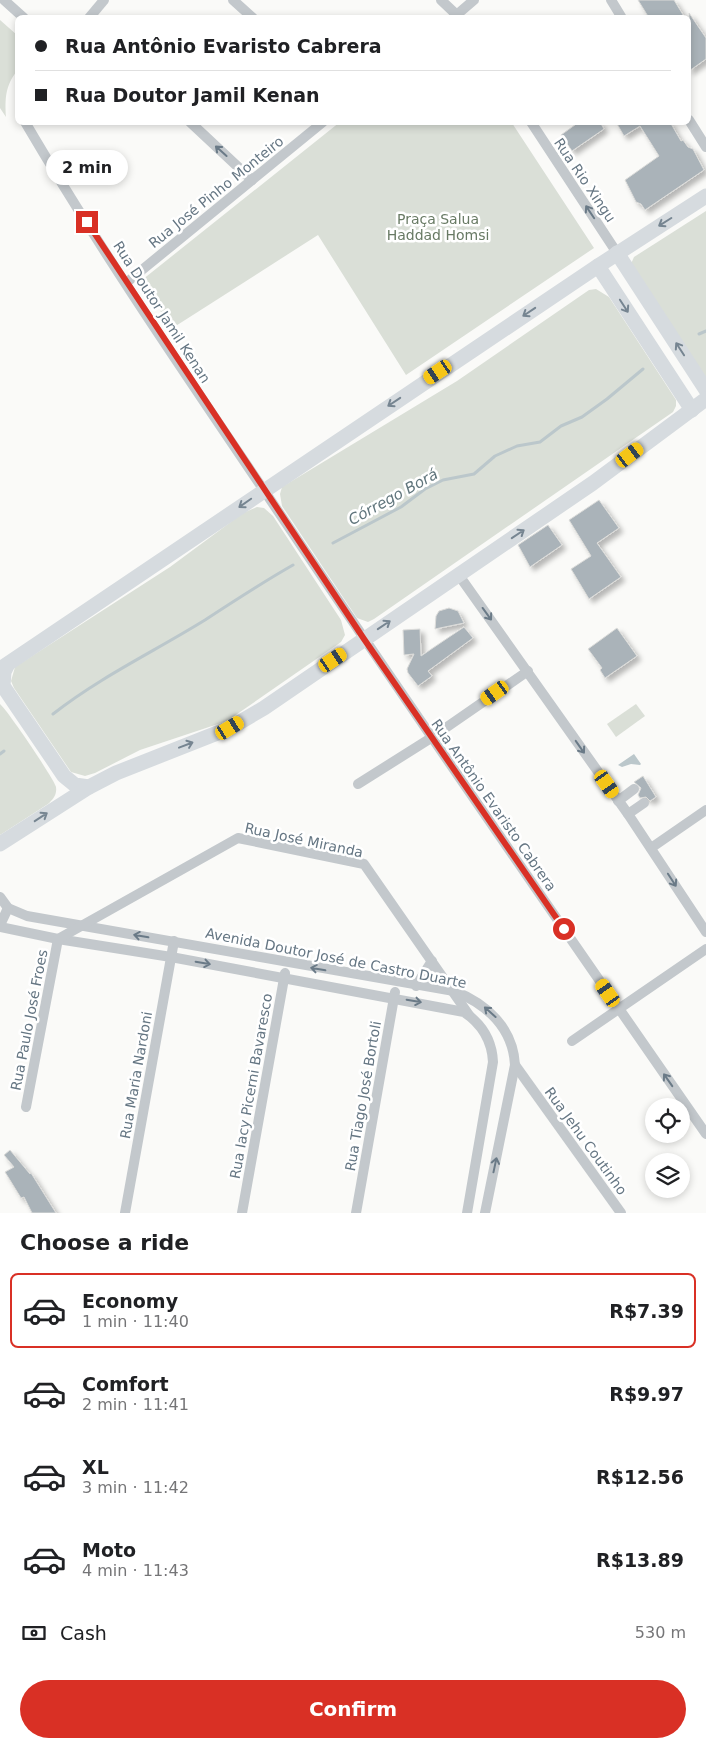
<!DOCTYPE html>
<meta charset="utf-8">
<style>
:root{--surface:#fff;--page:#f2f2f2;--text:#202124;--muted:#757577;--line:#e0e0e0;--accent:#d93025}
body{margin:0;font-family:"DejaVu Sans",sans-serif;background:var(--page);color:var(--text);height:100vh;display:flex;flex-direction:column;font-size:19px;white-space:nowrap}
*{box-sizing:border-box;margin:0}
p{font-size:16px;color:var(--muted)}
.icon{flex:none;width:28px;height:28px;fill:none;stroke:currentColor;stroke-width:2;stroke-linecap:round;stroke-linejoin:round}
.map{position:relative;height:1213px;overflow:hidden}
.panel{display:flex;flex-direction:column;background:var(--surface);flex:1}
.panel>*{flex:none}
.hud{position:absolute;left:15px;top:15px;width:676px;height:110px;border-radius:8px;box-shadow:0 2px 8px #0003;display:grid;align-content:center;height:110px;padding:0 20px;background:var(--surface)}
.tools{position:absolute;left:645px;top:1098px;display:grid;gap:10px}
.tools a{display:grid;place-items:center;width:45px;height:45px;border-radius:50%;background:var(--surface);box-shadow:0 2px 8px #0003;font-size:25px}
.end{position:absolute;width:22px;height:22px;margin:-11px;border:6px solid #d93025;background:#fff;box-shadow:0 0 0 2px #fff}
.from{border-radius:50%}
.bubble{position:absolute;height:35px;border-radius:18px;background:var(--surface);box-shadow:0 2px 8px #0003;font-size:16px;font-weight:700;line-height:35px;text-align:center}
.car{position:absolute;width:15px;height:30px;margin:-15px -8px;border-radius:6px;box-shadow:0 0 4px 1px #0007;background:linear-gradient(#f5c518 24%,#345 0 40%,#f5c518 0 76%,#345 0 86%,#f5c518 0)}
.hud b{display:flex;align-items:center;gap:18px;height:48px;font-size:19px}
.hud b+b{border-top:1px solid var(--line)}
.hud i{width:12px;height:12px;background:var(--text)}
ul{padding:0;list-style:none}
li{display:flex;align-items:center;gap:15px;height:75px;margin:0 10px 8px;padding:0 10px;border:2px solid transparent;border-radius:8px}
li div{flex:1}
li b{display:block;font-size:19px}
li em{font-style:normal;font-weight:700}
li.current{border-color:var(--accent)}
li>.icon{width:45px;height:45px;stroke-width:1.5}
h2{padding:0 20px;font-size:22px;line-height:60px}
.pay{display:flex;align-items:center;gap:12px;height:55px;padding:0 20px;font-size:19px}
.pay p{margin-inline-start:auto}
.primary-button{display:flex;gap:10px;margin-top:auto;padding:10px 20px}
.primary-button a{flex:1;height:58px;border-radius:30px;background:var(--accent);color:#fff;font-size:20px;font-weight:700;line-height:58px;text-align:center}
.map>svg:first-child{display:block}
.green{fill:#dadfd7}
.water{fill:#bbc7cb}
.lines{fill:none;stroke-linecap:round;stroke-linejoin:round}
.stream{stroke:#bbc7cb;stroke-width:3}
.building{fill:#aab3b9;stroke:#dcdcda;filter:url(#shadow)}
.street{stroke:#c3c8cc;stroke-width:10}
.primary{stroke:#d6dbdf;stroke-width:15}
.oneway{stroke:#6a7a87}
.oneway2{stroke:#768591}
.route{stroke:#d93025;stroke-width:6}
.labels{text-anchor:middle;stroke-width:5;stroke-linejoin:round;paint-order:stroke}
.street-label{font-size:14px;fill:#657683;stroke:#fff}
.park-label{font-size:14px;fill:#687a64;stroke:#fff}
.water-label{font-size:15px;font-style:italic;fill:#60757c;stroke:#fff}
</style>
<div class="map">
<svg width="706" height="1213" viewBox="0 0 706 1213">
<defs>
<filter id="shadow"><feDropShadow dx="4" dy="4" stdDeviation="2.5" flood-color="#0004"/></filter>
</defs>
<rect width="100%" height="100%" fill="#fafaf8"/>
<g class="green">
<path d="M 0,20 L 17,35 L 17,71 C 5,86 5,99 6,117 L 0,108 Z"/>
<polygon points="340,122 512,123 594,248 406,375 318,235 171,329 142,280"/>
<polygon points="706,211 706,378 630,266 634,257"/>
<polygon points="596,289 609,297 676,400 676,406 673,412 374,619 368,622 357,618 282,506 280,494 282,487 457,381 589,290"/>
<polygon points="257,507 264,508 273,516 341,620 345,635 341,642 227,721 140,750 95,773 85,776 71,772 14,688 11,681 15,667 170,567 243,513"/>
<path d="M 0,704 C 8,711 54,779 56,787 C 57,795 53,799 48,804 L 0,835 Z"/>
<polygon points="636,704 645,716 616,737 607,724"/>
</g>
<polygon class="water" points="634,754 641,764 640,765 631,764 622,767 618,765"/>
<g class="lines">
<g class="stream">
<polyline points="699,334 706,331"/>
<polyline points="333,543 401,507 425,489 443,480 474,474 495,456 517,446 540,442 561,426 582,417 607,399 643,369"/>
<path d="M 53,714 C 100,677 155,651 205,620 C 234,601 263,582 293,565"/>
<polyline points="0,754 4,751"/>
</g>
</g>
<g class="building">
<polygon points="638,0 674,0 685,18 649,18"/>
<polygon points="689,13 706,38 706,59 689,71"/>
<polygon points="579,122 600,122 604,129 572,151 561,135"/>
<polygon points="616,122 670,122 681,141 683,140 688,147 693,149 704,170 645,210 641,204 636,202 625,180 659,156 640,126 624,136"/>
<polygon points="599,500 619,528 597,543 621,577 589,599 571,569 591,556 569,520"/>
<polygon points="548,525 562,545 530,567 518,545"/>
<polygon points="449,608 458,611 464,623 435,629 436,616 439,611"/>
<polygon points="464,627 473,638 428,671 432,676 418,686 408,673 407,669 414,654 404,655 403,630 420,629 421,656"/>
<polygon points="617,628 637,656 605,678 600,670 602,668 588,649"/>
<polygon points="643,776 656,797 650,801 646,797 640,798 638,795 641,788 634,782"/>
<polygon points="10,1150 30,1174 31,1173 56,1213 32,1213 24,1197 21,1198 5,1172 14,1167 4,1155"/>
</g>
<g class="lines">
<g class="street">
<polyline points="4,0 24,18"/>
<polyline points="233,0 253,18"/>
<polyline points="441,0 460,18"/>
<polyline points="611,0 622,18"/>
<polyline points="89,18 104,0"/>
<polyline points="453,18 474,0"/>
<polyline points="689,120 706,147"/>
<path d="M 25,122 C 106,260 197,391 286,523 C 424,728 565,931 706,1134"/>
<polyline points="190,122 252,180"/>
<polyline points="531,122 617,253"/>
<polyline points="126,283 323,122"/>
<polyline points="458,574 628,814 706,932"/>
<polyline points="358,784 431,738 528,671"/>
<polyline points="618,801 634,789"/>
<polyline points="628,814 644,803"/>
<polyline points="651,848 706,810"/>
<path d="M 0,897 L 8,908 L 27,916 L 454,991 C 487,1004 513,1028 515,1065 L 485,1213"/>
<polyline points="0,925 8,908"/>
<path d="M 0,927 L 58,939 L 171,957 L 464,1012 C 482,1024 492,1040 493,1062 L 467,1213"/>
<polyline points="416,986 432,961"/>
<polyline points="572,1041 706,949"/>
<polyline points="515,1065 621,1213"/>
<polyline points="26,1107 58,939 238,838 364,864 469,1015"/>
<polyline points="125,1213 174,941"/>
<polyline points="242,1213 285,973"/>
<polyline points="356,1213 395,992"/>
</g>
<g class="primary">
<polyline points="617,253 706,390"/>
<polyline points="598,266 692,410"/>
<polyline points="8,664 4,672 3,686 64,776 75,785 89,787"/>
<polyline points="0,669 598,266 706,196"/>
<polyline points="0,844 89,787 116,773 230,728 264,708 593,483 706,399"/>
</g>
</g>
<defs><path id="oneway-shaft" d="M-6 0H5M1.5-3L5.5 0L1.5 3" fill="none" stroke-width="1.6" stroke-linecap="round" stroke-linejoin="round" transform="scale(1.25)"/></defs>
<g class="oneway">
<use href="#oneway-shaft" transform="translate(221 151) rotate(-138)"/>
<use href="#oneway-shaft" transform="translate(590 212) rotate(-124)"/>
<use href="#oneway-shaft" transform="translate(487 614) rotate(54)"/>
<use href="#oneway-shaft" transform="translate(580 747) rotate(55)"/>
<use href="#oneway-shaft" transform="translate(672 880) rotate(57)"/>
<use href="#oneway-shaft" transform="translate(141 936) rotate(-170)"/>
<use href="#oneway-shaft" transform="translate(203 963) rotate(10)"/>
<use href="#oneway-shaft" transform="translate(318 969) rotate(-170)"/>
<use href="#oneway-shaft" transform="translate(414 1001) rotate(10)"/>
<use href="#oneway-shaft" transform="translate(490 1012) rotate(-138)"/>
<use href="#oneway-shaft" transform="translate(668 1080) rotate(-125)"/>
<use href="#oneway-shaft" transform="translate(495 1165) rotate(-78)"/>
</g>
<g class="oneway2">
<use href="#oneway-shaft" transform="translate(665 222) rotate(148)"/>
<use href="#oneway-shaft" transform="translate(624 306) rotate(57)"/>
<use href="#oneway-shaft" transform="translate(529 312) rotate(146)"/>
<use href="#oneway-shaft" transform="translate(680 349) rotate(-123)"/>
<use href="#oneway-shaft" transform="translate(394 402) rotate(146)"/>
<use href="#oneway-shaft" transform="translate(245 503) rotate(145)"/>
<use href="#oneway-shaft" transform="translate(518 534) rotate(-34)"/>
<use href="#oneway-shaft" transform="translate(384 625) rotate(-34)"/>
<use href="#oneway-shaft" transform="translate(186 745) rotate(-21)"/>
<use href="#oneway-shaft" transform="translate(41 817) rotate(-33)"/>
</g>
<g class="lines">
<polyline class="route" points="87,222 364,639 564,929"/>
</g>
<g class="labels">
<g class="street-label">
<text transform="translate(585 180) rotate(56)" y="5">Rua Rio Xingu</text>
<text transform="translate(216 192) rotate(-39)" y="5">Rua José Pinho Monteiro</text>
<text transform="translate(162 312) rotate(57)" y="5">Rua Doutor Jamil Kenan</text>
<text transform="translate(494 805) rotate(55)" y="5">Rua Antônio Evaristo Cabrera</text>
<text transform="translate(304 840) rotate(12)" y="5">Rua José Miranda</text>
<text transform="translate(336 958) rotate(11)" y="5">Avenida Doutor José de Castro Duarte</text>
<text transform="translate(29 1020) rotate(-79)" y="5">Rua Paulo José Froes</text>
<text transform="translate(136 1075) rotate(-80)" y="5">Rua Maria Nardoni</text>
<text transform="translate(251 1086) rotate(-80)" y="5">Rua Iacy Picerni Bavaresco</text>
<text transform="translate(363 1096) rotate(-80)" y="5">Rua Tiago José Bortoli</text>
<text transform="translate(586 1141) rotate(54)" y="5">Rua Jehu Coutinho</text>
</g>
<g class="park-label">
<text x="438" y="224">Praça Salua<tspan x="438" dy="16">Haddad Homsi</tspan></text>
</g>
<g class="water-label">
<text transform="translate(393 497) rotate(-29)" y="5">Córrego Borá</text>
</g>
</g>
</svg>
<div class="tools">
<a><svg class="icon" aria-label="locate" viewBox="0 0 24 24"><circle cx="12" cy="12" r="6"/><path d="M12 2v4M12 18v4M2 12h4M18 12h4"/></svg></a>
<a><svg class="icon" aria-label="layers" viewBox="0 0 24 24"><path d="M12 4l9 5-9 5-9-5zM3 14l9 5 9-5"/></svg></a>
</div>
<i class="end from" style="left:564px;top:929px"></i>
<i class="end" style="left:87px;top:222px"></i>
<div class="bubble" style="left:46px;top:150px;width:82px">2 min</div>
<i class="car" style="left:438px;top:372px;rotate:236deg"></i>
<i class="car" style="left:630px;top:455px;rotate:53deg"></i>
<i class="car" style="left:333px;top:660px;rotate:56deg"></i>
<i class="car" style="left:495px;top:693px;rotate:235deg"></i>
<i class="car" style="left:230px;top:728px;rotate:59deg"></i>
<i class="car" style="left:607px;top:784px;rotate:145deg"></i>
<i class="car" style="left:608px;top:993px;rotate:325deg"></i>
<div class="hud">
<b><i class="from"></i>Rua Antônio Evaristo Cabrera</b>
<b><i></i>Rua Doutor Jamil Kenan</b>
</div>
</div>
<section class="panel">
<h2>Choose a ride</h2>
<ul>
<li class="current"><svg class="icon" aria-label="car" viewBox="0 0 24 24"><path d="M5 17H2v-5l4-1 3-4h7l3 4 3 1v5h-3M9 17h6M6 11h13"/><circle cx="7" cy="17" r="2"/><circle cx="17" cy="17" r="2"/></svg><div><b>Economy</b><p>1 min · 11:40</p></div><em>R$7.39</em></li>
<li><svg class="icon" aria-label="car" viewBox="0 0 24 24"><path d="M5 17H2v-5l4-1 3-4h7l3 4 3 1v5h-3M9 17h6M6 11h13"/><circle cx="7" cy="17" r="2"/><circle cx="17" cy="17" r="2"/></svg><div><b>Comfort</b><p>2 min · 11:41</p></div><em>R$9.97</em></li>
<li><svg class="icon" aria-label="car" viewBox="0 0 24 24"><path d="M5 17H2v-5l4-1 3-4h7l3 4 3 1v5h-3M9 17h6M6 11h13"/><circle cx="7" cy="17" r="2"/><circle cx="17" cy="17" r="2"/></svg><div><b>XL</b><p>3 min · 11:42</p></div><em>R$12.56</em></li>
<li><svg class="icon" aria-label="car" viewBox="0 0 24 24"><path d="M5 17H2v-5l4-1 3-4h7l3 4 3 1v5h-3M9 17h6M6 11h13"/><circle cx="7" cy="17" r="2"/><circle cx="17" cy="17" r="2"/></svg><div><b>Moto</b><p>4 min · 11:43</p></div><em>R$13.89</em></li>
</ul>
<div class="pay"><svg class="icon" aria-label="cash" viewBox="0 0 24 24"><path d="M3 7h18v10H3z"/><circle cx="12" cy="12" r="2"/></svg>Cash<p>530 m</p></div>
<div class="primary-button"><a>Confirm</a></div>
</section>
